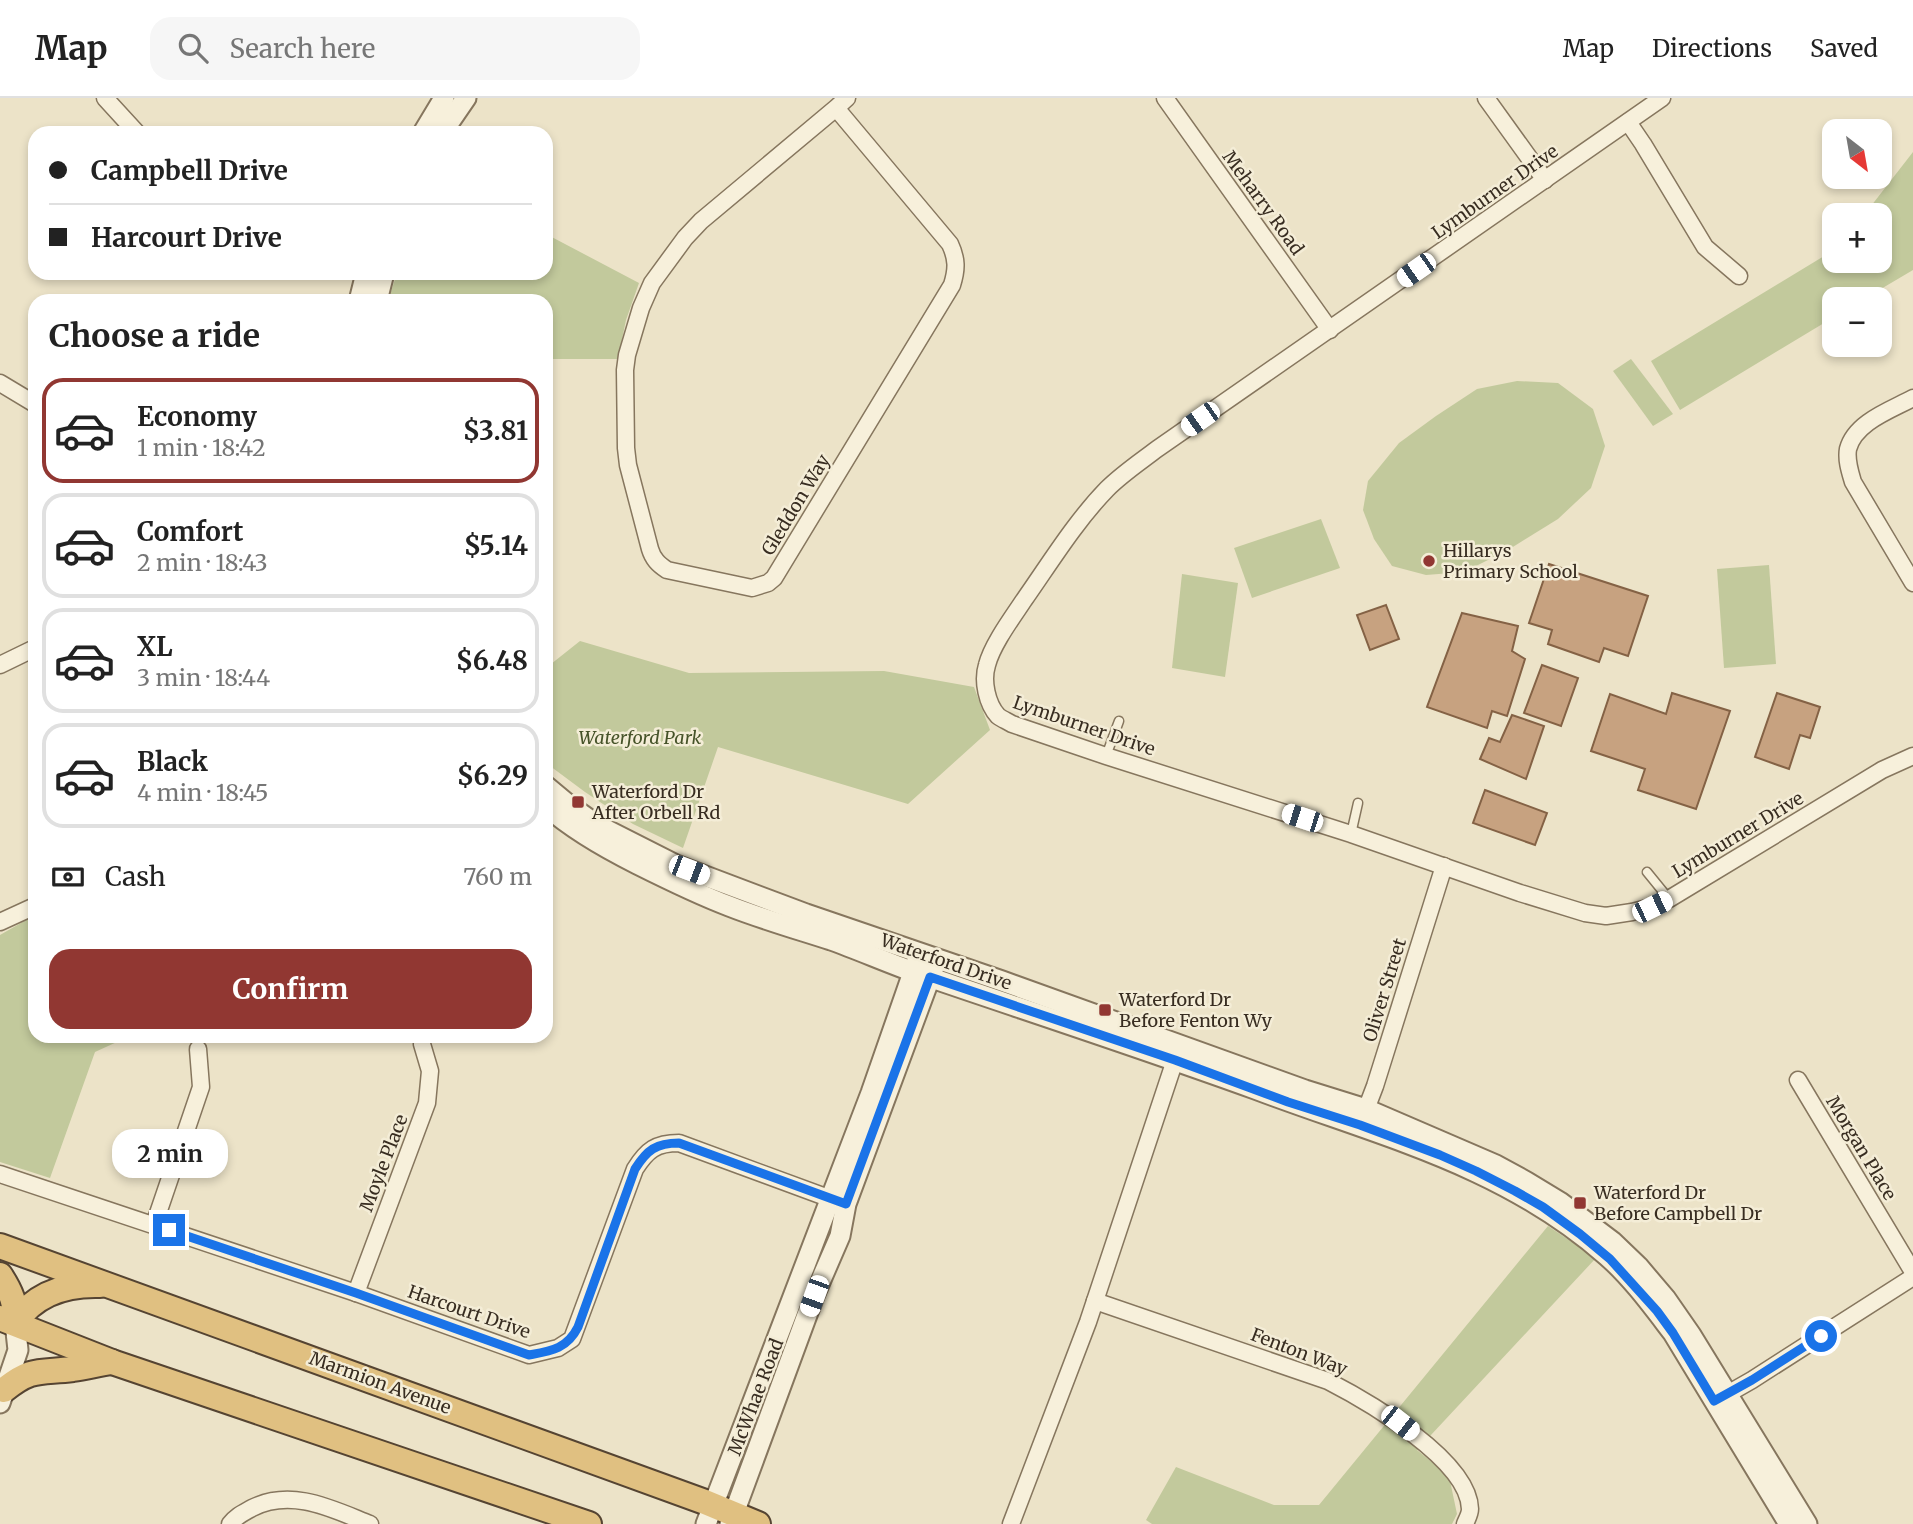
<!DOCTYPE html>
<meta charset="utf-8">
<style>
:root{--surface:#fff;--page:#f6f6f6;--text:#222;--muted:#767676;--line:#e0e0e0;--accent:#913732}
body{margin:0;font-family:Merriweather,serif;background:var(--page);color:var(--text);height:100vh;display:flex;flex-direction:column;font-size:26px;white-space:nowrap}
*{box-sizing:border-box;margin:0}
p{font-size:23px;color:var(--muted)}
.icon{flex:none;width:38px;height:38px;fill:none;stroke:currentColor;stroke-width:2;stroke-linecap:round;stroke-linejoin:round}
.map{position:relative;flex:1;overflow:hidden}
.details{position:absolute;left:28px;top:196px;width:525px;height:749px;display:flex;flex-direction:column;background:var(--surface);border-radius:21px;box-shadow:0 4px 10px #0003}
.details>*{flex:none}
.guide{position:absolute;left:28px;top:28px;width:525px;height:154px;border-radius:21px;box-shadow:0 4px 10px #0003;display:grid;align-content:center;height:154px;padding:0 21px;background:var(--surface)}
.needle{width:46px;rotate:149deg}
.fabs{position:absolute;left:1822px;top:21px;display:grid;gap:14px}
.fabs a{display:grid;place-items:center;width:70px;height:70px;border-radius:14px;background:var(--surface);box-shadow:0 4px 10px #0003;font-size:35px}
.end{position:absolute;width:32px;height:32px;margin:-16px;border:9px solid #1a73e8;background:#fff;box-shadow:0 0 0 4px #fff}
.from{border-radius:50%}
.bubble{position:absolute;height:49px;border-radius:21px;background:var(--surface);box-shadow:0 4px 10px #0003;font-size:23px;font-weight:700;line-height:49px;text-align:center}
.car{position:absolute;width:21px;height:42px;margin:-21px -10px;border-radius:9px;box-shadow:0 0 5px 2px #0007;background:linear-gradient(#fff 24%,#345 0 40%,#fff 0 76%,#345 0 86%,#fff 0)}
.guide b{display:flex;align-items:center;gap:24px;height:66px;font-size:26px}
.guide b+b{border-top:2px solid var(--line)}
.guide i{width:18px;height:18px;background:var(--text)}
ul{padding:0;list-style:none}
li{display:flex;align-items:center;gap:21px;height:105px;margin:0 14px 10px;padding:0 7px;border:4px solid var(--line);border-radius:21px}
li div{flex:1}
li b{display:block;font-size:26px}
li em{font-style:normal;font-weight:700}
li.selected{border-color:var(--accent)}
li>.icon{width:63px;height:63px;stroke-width:1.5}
h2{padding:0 21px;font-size:32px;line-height:84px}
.pay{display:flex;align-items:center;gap:18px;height:77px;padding:0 21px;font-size:26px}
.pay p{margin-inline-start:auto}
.action{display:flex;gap:14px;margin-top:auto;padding:14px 21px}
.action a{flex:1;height:80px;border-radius:21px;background:var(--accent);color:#fff;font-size:28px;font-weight:700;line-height:80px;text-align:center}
header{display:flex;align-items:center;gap:42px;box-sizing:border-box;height:98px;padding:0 35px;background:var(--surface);border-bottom:2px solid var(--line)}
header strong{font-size:33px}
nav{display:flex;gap:38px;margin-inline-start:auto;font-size:24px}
.search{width:490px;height:63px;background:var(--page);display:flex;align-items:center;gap:18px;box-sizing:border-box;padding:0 24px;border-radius:21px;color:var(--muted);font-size:26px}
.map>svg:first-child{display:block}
.green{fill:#c2c99c}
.building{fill:#c7a280;stroke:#846245;stroke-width:2}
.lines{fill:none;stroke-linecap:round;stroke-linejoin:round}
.service-casing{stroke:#86765e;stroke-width:11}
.minor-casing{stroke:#86765e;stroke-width:19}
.tertiary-casing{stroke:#86765e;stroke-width:23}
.trunk-casing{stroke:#554432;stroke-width:28}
.service{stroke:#f7f0db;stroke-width:8}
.minor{stroke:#f7f0db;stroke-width:16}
.tertiary{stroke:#f7f0db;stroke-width:19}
.trunk{stroke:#e0c081;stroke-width:24}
.route{stroke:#1a73e8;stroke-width:9}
.poi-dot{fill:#913732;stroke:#f4edd7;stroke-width:2.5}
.labels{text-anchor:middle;stroke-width:5;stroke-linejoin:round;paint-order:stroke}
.street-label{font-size:18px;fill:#382d21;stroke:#f4edd7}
.poi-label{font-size:18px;fill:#382d21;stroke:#f4edd7;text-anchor:start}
.park-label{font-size:18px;font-style:italic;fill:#465329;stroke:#f4edd7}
</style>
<header>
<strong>Map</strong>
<div class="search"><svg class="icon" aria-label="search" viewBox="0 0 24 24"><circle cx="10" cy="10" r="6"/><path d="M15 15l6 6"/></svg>Search here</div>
<nav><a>Map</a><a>Directions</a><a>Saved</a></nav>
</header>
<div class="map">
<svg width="1913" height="1426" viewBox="0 0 1913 1426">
<rect width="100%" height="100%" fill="#ece3c8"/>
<g class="green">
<polygon points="1913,54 1913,172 1864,201 1834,201 1834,219 1680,312 1651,263 1834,152 1834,163 1880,163 1880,117 1864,117"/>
<polygon points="546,136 639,185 626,222 618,261 546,261 546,203 388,203 397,175 546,175"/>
<polygon points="1631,261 1673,316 1653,328 1613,273"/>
<polygon points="1517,283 1558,285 1593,311 1605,348 1591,390 1558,421 1508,452 1464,474 1426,477 1392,468 1374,441 1363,412 1368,383 1399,345 1436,318 1477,291"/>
<polygon points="1321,421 1340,470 1252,500 1234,450"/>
<polygon points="1769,467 1776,566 1724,570 1717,471"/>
<polygon points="1182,476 1238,485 1225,579 1172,570"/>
<polygon points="580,543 689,575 884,573 974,589 990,632 908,706 718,649 683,750 633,726 585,694 546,665 546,570"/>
<polygon points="35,817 35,938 130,938 95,954 50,1080 0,1064 0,837"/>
<polygon points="1548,1128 1596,1160 1417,1352 1449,1378 1457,1416 1452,1426 1152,1426 1146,1422 1176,1369 1274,1407 1319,1407"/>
</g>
<g class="building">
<polygon points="1549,466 1648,498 1628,558 1604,550 1599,564 1548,546 1552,532 1529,525"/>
<polygon points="1386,507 1399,541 1370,552 1357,517"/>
<polygon points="1462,515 1518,528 1512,553 1525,561 1507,618 1492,613 1487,630 1427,609"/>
<polygon points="1542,567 1578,580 1561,628 1524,615"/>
<polygon points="1672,595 1730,613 1696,711 1638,692 1645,671 1591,653 1610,596 1666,616"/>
<polygon points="1777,595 1820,609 1810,640 1800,637 1789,671 1755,659"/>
<polygon points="1512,617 1544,628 1526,681 1480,661 1489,640 1500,644"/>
<polygon points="1485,692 1547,715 1535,747 1473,725"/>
</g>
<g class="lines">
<defs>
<g id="service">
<polyline points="1106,658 1119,623"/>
<polyline points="1351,736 1358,705"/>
<polyline points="1647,774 1669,801"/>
</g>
<g id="minor">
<polyline points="105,0 137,35"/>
<polyline points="1165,0 1330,232"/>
<polyline points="1486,0 1545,82"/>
<path d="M 1662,0 L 1157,351 C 1140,364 1122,376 1107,391 C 1075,424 1050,465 1024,502 C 1012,520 992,547 987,567 C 982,583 987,606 998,618 C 1002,621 1007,623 1012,626 L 1106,658 L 1351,736 L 1520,795 L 1585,815 L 1606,818 L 1632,814 L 1652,809 L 1669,801 L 1882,672 L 1913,658"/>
<path d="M 836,10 L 950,146 C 957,161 957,171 952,187 L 774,480 L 768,485 L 752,490 L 667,472 C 658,466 653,461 650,451 L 628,367 L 626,350 L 625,272 L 627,257 L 641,210 L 652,185 L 685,140 L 701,123 L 836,10 L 847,0"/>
<polyline points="1628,24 1643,46 1705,149 1739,178"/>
<polyline points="0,285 35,306"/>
<path d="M 1913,300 C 1891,312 1855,324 1848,351 C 1846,362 1850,374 1853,384 L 1913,485"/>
<polyline points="0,567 35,550"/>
<polyline points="0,824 35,808"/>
<polyline points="1798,982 1913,1174"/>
<polyline points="1362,1022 1375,988 1444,768"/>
<path d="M 0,1076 L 356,1195 L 529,1257 L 558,1250 L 572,1241 L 635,1071 C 647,1052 656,1045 679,1045 L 842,1105"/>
<polyline points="154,1127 201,989 198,951"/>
<polyline points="356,1195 427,1005 430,973 422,946"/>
<path d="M 1095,1203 L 1328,1283 C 1367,1303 1469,1362 1470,1411 C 1470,1416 1467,1421 1465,1426"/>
<polyline points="1717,1302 1752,1282 1913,1179"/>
<path d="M 230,1426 C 236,1418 243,1415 252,1410 C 292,1390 332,1411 370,1426"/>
<polyline points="1011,1426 1088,1224 1178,953"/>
</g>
<g id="tertiary">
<polyline points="423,35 444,0"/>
<polyline points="442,35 466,0"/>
<polyline points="359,203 366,175"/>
<polyline points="377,203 384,175"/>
<polyline points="546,688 570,708 597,727 676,767 806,816 1002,883 1305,992 1366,1011 1496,1067 1527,1084 1560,1104 1613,1144 1638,1168 1666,1201 1691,1237 1807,1426"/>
<path d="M 546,708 C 573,732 605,750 637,766 C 667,781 697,796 729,808 C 762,821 797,831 831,842 C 859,852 886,864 914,874 C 1028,913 1142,950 1255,991 C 1382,1039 1502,1066 1607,1158 C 1632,1180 1653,1209 1673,1235 L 1789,1426"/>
<polyline points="0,1305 18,1252 15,1225"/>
<polyline points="706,1426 871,995 917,863"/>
<polyline points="730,1426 814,1198 840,1138 846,1106 934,869"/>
</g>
<g id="trunk">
<polyline points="0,1148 705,1404 758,1426"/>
<path d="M 0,1177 C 10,1192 17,1207 15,1225"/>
<polyline points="0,1220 112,1264 589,1426"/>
<path d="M 15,1225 C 35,1195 67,1186 100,1187"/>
<path d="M 4,1292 C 32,1269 40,1275 73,1271 C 86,1269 99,1266 112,1264"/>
</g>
</defs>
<use href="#service" class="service-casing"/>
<use href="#minor" class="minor-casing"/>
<use href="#tertiary" class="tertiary-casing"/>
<use href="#trunk" class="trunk-casing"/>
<use href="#service" class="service"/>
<use href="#minor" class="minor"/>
<use href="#tertiary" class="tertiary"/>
<use href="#trunk" class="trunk"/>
</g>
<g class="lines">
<path class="route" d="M 169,1132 L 356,1195 L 529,1257 C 551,1253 567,1251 578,1229 L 635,1071 C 647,1052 656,1045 679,1045 L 846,1106 L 930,879 L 1175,962 L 1288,1004 L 1360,1027 L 1440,1057 L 1476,1073 L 1515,1093 L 1543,1109 L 1580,1136 L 1610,1161 L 1657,1213 L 1673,1235 L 1714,1303 L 1752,1282 L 1821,1238"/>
</g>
<g class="poi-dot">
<circle cx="1429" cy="463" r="7"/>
<rect x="571" y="697" width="14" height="14" rx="3.5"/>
<rect x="1098" y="905" width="14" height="14" rx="3.5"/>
<rect x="1573" y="1098" width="14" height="14" rx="3.5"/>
</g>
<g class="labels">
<g class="street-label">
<text transform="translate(1495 94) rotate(-35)" y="6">Lymburner Drive</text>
<text transform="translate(1263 105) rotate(54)" y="6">Meharry Road</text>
<text transform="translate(796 407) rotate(-59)" y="6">Gleddon Way</text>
<text transform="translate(1084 628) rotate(19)" y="6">Lymburner Drive</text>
<text transform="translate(1738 737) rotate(-31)" y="6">Lymburner Drive</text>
<text transform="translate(946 864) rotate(19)" y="6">Waterford Drive</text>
<text transform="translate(1385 892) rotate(-73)" y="6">Oliver Street</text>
<text transform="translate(1861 1050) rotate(59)" y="6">Morgan Place</text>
<text transform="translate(384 1065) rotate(-69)" y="6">Moyle Place</text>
<text transform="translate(469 1214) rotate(19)" y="6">Harcourt Drive</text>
<text transform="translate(1299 1254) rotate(21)" y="6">Fenton Way</text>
<text transform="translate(380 1285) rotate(20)" y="6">Marmion Avenue</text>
<text transform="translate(756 1299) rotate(-69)" y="6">McWhae Road</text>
</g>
<g class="poi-label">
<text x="1443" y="459">Hillarys<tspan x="1443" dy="21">Primary School</tspan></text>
<text x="592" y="700">Waterford Dr<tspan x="592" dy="21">After Orbell Rd</tspan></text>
<text x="1119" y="908">Waterford Dr<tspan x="1119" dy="21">Before Fenton Wy</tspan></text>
<text x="1594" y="1101">Waterford Dr<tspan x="1594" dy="21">Before Campbell Dr</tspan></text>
</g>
<g class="park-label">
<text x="640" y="646">Waterford Park</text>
</g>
</g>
</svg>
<div class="fabs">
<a><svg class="needle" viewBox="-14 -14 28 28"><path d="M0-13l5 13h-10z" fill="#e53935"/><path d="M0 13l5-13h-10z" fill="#767676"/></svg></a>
<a>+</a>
<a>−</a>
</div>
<i class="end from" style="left:1821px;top:1238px"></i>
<i class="end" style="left:169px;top:1132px"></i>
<div class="bubble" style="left:112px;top:1031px;width:116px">2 min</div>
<i class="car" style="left:1416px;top:172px;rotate:235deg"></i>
<i class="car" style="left:1200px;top:321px;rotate:235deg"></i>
<i class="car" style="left:1302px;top:720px;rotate:288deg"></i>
<i class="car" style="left:689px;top:772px;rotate:111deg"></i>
<i class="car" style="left:1652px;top:809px;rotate:64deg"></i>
<i class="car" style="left:814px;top:1198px;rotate:200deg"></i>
<i class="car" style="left:1400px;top:1325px;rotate:128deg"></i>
<div class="guide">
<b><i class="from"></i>Campbell Drive</b>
<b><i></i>Harcourt Drive</b>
</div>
<section class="details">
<h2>Choose a ride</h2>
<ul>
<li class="selected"><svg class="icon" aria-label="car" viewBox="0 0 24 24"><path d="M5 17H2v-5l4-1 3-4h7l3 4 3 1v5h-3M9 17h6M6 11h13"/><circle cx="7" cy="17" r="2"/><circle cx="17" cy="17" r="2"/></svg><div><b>Economy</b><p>1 min · 18:42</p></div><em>$3.81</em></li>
<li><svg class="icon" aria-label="car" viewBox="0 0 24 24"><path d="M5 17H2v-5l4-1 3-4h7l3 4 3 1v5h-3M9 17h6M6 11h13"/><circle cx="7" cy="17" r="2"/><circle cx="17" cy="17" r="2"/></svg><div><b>Comfort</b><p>2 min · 18:43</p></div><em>$5.14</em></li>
<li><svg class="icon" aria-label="car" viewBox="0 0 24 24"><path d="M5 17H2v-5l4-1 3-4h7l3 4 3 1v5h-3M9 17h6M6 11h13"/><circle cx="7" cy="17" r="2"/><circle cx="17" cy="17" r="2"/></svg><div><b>XL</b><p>3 min · 18:44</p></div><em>$6.48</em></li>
<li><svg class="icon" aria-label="car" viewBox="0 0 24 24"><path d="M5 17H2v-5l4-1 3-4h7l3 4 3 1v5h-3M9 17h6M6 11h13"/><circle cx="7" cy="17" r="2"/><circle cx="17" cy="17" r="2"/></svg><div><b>Black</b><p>4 min · 18:45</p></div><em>$6.29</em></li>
</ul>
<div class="pay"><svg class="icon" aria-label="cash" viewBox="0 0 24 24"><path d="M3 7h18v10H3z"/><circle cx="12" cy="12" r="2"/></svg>Cash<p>760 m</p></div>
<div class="action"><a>Confirm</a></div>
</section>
</div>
